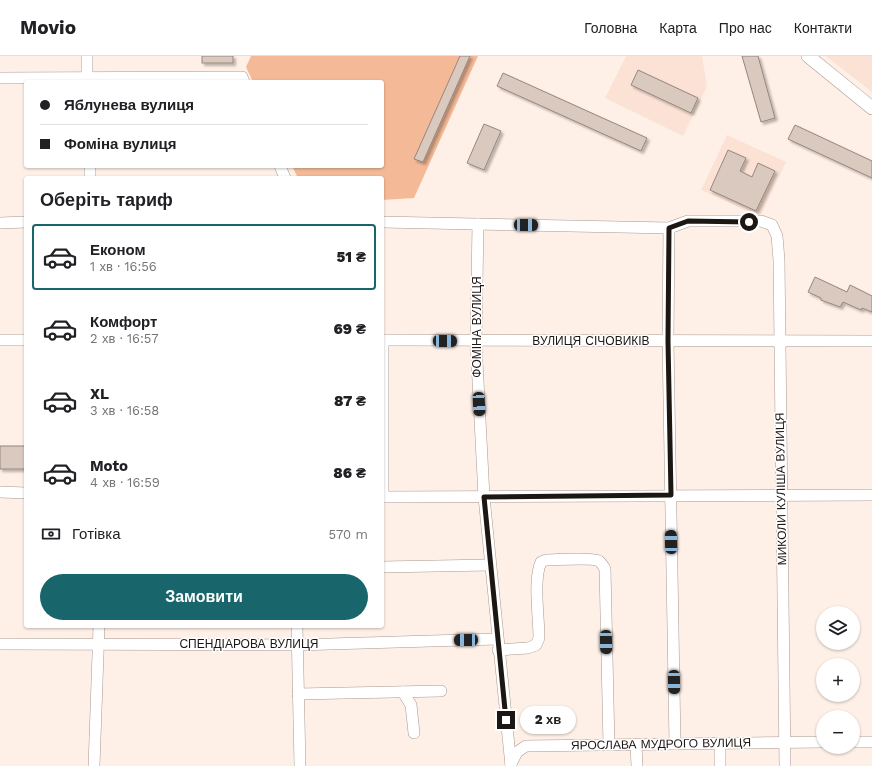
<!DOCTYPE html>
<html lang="uk">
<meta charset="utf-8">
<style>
:root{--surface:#fff;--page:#f2f2f2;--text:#202124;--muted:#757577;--line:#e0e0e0;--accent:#18666b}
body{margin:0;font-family:"Work Sans",sans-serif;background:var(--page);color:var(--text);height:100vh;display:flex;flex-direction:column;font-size:15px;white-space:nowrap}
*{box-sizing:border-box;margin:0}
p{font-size:13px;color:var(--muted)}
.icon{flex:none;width:22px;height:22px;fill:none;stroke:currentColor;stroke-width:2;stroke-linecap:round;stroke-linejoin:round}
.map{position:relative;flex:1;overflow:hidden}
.drawer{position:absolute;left:24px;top:120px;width:360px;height:452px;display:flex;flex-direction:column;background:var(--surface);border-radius:4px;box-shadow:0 1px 3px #0004}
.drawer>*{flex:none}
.guide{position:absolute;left:24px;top:24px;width:360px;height:88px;border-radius:4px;box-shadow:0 1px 3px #0004;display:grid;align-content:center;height:88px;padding:0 16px;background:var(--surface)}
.controls{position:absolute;left:816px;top:550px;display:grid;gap:8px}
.controls a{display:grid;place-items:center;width:44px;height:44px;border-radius:50%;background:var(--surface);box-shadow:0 1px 3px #0004;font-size:20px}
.end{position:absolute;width:18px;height:18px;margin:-9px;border:5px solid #1d1713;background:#fff;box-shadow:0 0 0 2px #fff}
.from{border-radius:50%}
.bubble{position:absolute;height:28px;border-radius:14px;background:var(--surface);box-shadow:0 1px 3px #0004;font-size:13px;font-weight:800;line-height:28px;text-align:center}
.car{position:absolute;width:12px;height:24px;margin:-12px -6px;border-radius:5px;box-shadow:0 0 3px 1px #0007;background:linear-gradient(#222 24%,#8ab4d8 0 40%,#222 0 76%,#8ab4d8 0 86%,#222 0)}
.guide b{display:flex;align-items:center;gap:14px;height:38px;font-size:15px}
.guide b+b{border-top:1px solid var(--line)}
.guide i{width:10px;height:10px;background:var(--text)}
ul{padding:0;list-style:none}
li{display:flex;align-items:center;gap:12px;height:66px;margin:0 8px 6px;padding:0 8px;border:2px solid transparent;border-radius:4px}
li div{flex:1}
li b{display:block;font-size:15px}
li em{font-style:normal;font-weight:800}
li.current{border-color:var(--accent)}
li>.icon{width:36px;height:36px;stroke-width:1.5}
h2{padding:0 16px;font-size:18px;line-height:48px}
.pay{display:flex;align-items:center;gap:10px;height:44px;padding:0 16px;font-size:15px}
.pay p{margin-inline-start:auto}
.primary-button{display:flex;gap:8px;margin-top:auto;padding:8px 16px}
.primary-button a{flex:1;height:46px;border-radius:24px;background:var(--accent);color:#fff;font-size:16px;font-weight:800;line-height:46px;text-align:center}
header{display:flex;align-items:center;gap:24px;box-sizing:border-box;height:56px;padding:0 20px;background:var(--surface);border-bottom:1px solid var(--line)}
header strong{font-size:19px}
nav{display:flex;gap:22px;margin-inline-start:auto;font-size:14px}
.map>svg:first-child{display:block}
.built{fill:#fbe2d4}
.green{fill:#f4b996}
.building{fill:#dac9bf;stroke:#96867d;filter:url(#shadow)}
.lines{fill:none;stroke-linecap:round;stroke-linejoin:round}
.minor-casing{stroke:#aa9990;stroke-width:12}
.tertiary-casing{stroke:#aa9990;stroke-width:14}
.minor{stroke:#fff;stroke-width:11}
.tertiary{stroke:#fff;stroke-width:13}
.route{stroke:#1d1713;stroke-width:5}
.labels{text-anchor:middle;stroke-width:3;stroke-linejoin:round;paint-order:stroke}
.street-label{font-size:12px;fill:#1d1713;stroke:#fff}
</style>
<header>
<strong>Movio</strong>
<nav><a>Головна</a><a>Карта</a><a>Про нас</a><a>Контакти</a></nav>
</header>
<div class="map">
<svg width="872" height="710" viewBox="0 0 872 710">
<defs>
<filter id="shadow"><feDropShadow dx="2.5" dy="2.5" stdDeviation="1" flood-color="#0004"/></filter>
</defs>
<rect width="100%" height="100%" fill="#fef0e7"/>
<g class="built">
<polygon points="626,0 702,0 707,30 683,80 605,42"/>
<polygon points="826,0 872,0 872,36"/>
<polygon points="727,79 786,106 760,161 701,134"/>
</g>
<polygon class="green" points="251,0 478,0 414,142 382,144 382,122 298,122 292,110 382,110 382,26 253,26 246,11"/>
<g class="building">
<rect x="202" y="0" width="31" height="7"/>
<polygon points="460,0 470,0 423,106 414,103"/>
<polygon points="742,0 758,0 775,62 761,66"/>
<polygon points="638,14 698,42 691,57 631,29"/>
<polygon points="503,17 647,82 641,95 497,30"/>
<polygon points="484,68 501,75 484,114 467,107"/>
<polygon points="795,69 872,105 872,122 788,83"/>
<polygon points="728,94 746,102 740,115 752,121 758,107 775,115 756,155 710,134"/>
<polygon points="815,221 847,236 850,229 872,240 872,256 862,252 861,254 843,246 840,251 821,244 821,242 808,236"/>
<rect x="0" y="390" width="26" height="23"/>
</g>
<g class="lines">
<defs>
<g id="minor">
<polyline points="0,22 242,21 244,26"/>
<polyline points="87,26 87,0"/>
<polyline points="90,110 90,122"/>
<polyline points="280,110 285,122"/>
<polyline points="382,166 669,172 688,165 761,165 772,169 777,180 779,204 785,710"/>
<polyline points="0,167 26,166"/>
<polyline points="478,168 476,286 484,441 511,710"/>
<polyline points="669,172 668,285 675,688"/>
<polyline points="0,284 26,284"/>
<polyline points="382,284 872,285"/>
<polyline points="383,284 383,441"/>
<polyline points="0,436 26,437"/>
<polyline points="382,441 872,439"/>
<polyline points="382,511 490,509"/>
<polyline points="297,570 300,710"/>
<polyline points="0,588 297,589 497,583"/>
<path d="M 498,594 L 528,592 L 536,589 L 539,582 C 539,561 533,524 541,506 L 546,504 C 557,504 591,501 599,505 C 602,507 603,510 605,513 L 609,689"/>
<polyline points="403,636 411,649 414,677"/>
<polyline points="298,638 441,635"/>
<polyline points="853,686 872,686"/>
<polyline points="720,687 720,710"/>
<polyline points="636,689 637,710"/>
<polyline points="511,708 517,696 526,690 823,686"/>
<polyline points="94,710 99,570"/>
</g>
<polyline id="tertiary" points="808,0 872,52"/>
</defs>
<use href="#minor" class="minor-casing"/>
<use href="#tertiary" class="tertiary-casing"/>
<use href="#minor" class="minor"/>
<use href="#tertiary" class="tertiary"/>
</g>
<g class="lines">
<polyline class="route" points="506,664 484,441 671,439 668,285 669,172 688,165 749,166"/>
</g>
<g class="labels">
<g class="street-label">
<text transform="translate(477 271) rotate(-90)" y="4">ФОМІНА ВУЛИЦЯ</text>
<text x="591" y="289">ВУЛИЦЯ СІЧОВИКІВ</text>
<text transform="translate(781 433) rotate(-91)" y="4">МИКОЛИ КУЛІША ВУЛИЦЯ</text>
<text x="249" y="592">СПЕНДІАРОВА ВУЛИЦЯ</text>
<text transform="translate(661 688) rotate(-1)" y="4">ЯРОСЛАВА МУДРОГО ВУЛИЦЯ</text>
</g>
</g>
</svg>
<div class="controls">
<a><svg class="icon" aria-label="layers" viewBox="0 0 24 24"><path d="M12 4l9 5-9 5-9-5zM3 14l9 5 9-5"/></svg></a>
<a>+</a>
<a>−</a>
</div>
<i class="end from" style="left:749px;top:166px"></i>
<i class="end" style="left:506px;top:664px"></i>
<div class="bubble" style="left:520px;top:650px;width:56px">2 хв</div>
<i class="car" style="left:526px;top:169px;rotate:91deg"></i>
<i class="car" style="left:445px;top:285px;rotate:91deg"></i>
<i class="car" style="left:479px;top:348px;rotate:177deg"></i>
<i class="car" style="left:671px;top:486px;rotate:359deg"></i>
<i class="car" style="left:466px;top:584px;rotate:269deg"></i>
<i class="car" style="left:606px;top:586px;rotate:179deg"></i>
<i class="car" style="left:674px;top:626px;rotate:179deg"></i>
<div class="guide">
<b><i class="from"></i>Яблунева вулиця</b>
<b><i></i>Фоміна вулиця</b>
</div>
<section class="drawer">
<h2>Оберіть тариф</h2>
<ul>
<li class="current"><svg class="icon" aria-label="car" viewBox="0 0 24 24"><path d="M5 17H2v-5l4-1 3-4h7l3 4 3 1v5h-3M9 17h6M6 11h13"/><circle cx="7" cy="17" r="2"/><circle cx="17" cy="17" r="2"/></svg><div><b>Економ</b><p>1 хв · 16:56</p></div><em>51 ₴</em></li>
<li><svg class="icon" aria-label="car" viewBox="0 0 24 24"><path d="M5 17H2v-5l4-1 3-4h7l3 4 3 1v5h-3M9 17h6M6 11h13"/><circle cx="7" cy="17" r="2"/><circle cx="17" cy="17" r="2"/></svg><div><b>Комфорт</b><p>2 хв · 16:57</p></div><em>69 ₴</em></li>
<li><svg class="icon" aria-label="car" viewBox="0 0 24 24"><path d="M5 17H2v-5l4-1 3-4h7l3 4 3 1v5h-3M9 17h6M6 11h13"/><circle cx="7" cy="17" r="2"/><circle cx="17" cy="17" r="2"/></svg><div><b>XL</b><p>3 хв · 16:58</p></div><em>87 ₴</em></li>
<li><svg class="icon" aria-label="car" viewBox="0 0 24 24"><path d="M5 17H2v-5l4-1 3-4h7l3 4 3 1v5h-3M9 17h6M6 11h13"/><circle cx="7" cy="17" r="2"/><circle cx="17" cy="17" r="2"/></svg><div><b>Moto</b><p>4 хв · 16:59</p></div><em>86 ₴</em></li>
</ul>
<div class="pay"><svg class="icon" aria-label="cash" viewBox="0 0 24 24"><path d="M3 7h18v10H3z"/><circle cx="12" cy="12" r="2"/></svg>Готівка<p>570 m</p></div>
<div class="primary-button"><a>Замовити</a></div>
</section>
</div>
